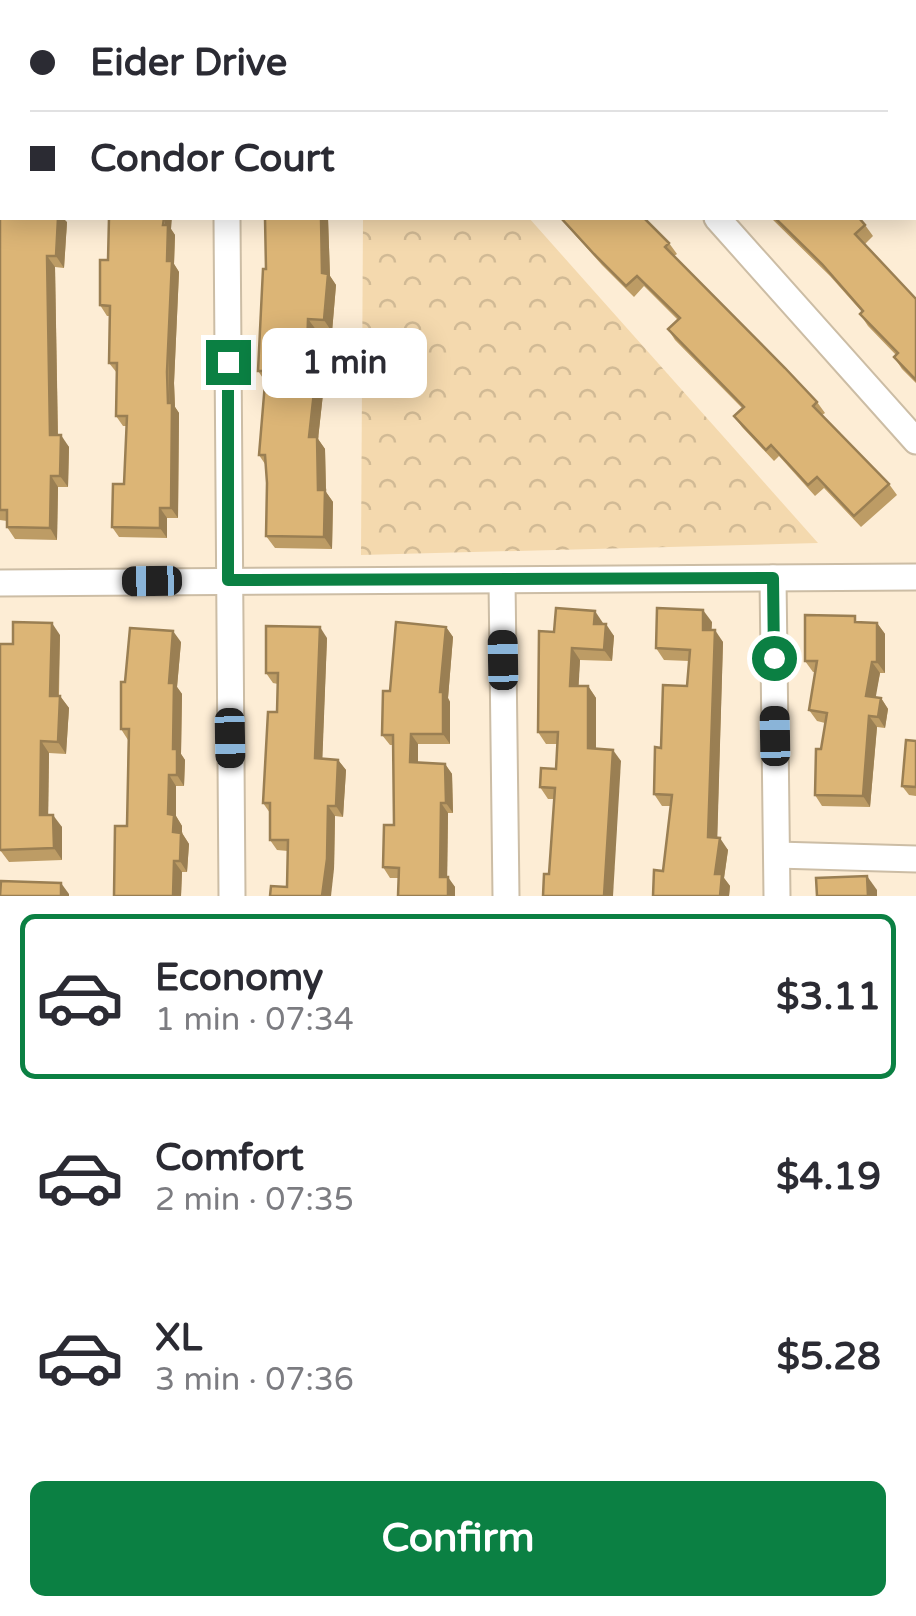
<!DOCTYPE html>
<meta charset="utf-8">
<style>
:root{--surface:#fff;--page:#f7f7f7;--text:#2b2b33;--muted:#7c7c81;--line:#e1e1e2;--accent:#0b8043}
body{margin:0;font-family:"Varela Round",sans-serif;background:var(--page);color:var(--text);height:100vh;display:flex;flex-direction:column;font-size:38px;white-space:nowrap}
*{box-sizing:border-box;margin:0}
p{font-size:32px;color:var(--muted)}
.icon{flex:none;width:55px;height:55px;fill:none;stroke:currentColor;stroke-width:2;stroke-linecap:round;stroke-linejoin:round}
.map{position:relative;height:896px;overflow:hidden}
.details{display:flex;flex-direction:column;background:var(--surface);flex:1}
.details>*{flex:none}
.hud{position:absolute;left:0px;top:0px;width:918px;height:220px;box-shadow:0 5px 25px #0003;display:grid;align-content:center;height:220px;padding:0 30px;background:var(--surface)}
.end{position:absolute;width:45px;height:45px;margin:-22px;border:12px solid #0b8043;background:#fff;box-shadow:0 0 0 5px #fff}
.from{border-radius:50%}
.bubble{position:absolute;height:70px;border-radius:15px;background:var(--surface);box-shadow:0 5px 25px #0003;font-size:32px;font-weight:700;line-height:70px;text-align:center}
.car{position:absolute;width:30px;height:60px;margin:-30px -15px;border-radius:12px;box-shadow:0 0 8px 2px #0007;background:linear-gradient(#222 24%,#8ab4d8 0 40%,#222 0 76%,#8ab4d8 0 86%,#222 0)}
.hud b{display:flex;align-items:center;gap:35px;height:95px;font-size:38px}
.hud b+b{border-top:2px solid var(--line)}
.hud i{width:25px;height:25px;background:var(--text)}
ul{padding:18px 0 0;list-style:none}
li{display:flex;align-items:center;gap:30px;height:165px;margin:0 20px 15px;padding:0 10px;border:5px solid transparent;border-radius:15px}
li div{flex:1}
li b{display:block;font-size:38px}
li em{font-style:normal;font-weight:700}
li.selected{border-color:var(--accent)}
li>.icon{width:90px;height:90px;stroke-width:1.5}
.primary-button{display:flex;gap:20px;margin-top:auto;padding:20px 30px}
.primary-button a{flex:1;height:115px;border-radius:15px;background:var(--accent);color:#fff;font-size:40px;font-weight:700;line-height:115px;text-align:center}
.map>svg:first-child{display:block}
.park{fill:url(#park-crowns)}
.lines{fill:none;stroke-linecap:round;stroke-linejoin:round}
.minor-casing{stroke:#ccbda5;stroke-width:29}
.minor{stroke:#fff;stroke-width:25}
.wall{fill:#bd9c65}
.shaded-wall{fill:#9a7f53}
.building{fill:#dcb576;stroke:#9a7f53;stroke-width:2.5}
.route{stroke:#0b8043;stroke-width:12}
</style>
<div class="map">
<svg width="916" height="896" viewBox="0 0 916 896">
<defs>
<pattern id="park-crowns" width="20" height="18" patternUnits="userSpaceOnUse" patternTransform="scale(2.5)"><rect width="20" height="18" fill="#f4d9ae"/><path d="M2 6a3 3 0 1 1 6 0M12 15a3 3 0 1 1 6 0" fill="none" stroke="#d1ba95"/></pattern>
</defs>
<rect width="100%" height="100%" fill="#fdedd5"/>
<polygon class="park" points="363,218 529,218 818,543 361,555"/>
<g class="lines">
<defs>
<g id="minor">
<polyline points="226,0 226,2"/>
<polyline points="523,0 526,2"/>
<polyline points="889,0 891,2"/>
<polyline points="915,29 916,30"/>
<polyline points="227,218 232,896"/>
<polyline points="717,218 916,441"/>
<polyline points="773,578 777,896"/>
<polyline points="502,581 506,896"/>
<polyline points="0,583 916,577"/>
<polyline points="777,855 916,859"/>
</g>
</defs>
<use href="#minor" class="minor-casing"/>
<use href="#minor" class="minor"/>
</g>
<g class="wall">
<polygon points="0,7 2,218 67,222 64,268 55,267 58,435 69,447 68,487 58,487 57,540 15,539 7,527 7,521 0,520"/>
<polygon points="265,218 328,218 330,276 336,285 332,332 317,331 315,383 323,394 318,439 325,449 326,492 333,502 332,549 275,548 266,536 267,483 265,464 259,455 265,381 258,371 266,269"/>
<polygon points="560,218 669,243 677,254 674,256 817,402 825,413 822,415 889,484 897,495 861,527 824,488 815,496 779,456 774,461 742,427 734,416 742,408 675,340 668,329 678,320 644,286 634,297 602,265"/>
<polygon points="771,218 859,218 865,225 873,236 865,244 916,299 916,383 902,369 894,357 896,355 868,326 860,314 862,312 830,276"/>
<polygon points="171,229 175,235 174,264 179,272 174,383 175,407 179,413 178,518 167,518 167,538 119,537 112,527 124,484 127,426 123,426 116,416 117,373 109,363 110,316 107,316 100,305 108,260"/>
<polygon points="712,622 711,630 723,642 717,838 728,850 724,878 730,886 729,896 653,896 663,871 671,806 662,806 654,794 661,748 687,686 689,661 664,660 656,648"/>
<polygon points="860,622 877,623 885,634 885,673 880,673 875,697 881,698 888,709 885,728 877,727 870,807 822,806 815,795 825,723 817,721 809,710 815,672 813,672 805,661"/>
<polygon points="603,623 614,636 612,661 580,660 578,686 588,686 596,698 596,748 621,761 549,874 554,799 548,799 540,787 556,769 557,744 546,744 538,732 554,632"/>
<polygon points="446,627 453,637 448,698 450,702 450,744 418,744 418,763 445,764 452,774 453,813 448,813 447,877 455,887 455,896 398,896 398,878 390,878 383,867 394,825 393,745 390,745 382,735 390,691"/>
<polygon points="60,635 59,696 60,696 69,708 66,754 49,753 48,815 62,827 62,860 9,862 0,850"/>
<polygon points="327,638 322,759 338,760 346,770 343,817 335,816 334,869 287,887 288,851 277,850 270,840 270,813 263,803 277,712 278,684 273,683 266,673"/>
<polygon points="181,642 177,687 182,694 181,754 185,760 184,786 176,786 176,816 182,826 182,833 189,844 187,872 182,872 181,896 114,896 127,826 128,740 121,729 125,682"/>
<polygon points="916,741 916,796 909,795 902,786"/>
</g>
<g class="shaded-wall">
<polygon points="58,218 63,218 67,222 64,268 56,256"/>
<polygon points="164,218 172,218 171,229 175,235 174,264 179,272 174,383 175,407 179,413 178,518 171,508 167,261"/>
<polygon points="321,218 328,218 330,276 336,285 332,332 324,320"/>
<polygon points="47,256 55,267 58,446 50,435"/>
<polygon points="308,319 317,331 315,386 315,383 323,394 318,439 325,449 326,492 333,502 332,549 324,537 318,490 309,437 306,382"/>
<polygon points="61,435 69,447 68,487 60,476"/>
<polygon points="51,476 58,487 57,540 50,528"/>
<polygon points="160,508 167,518 167,538 160,528"/>
<polygon points="703,610 712,622 711,641 703,630"/>
<polygon points="595,611 603,623 602,636 594,624"/>
<polygon points="52,623 60,635 58,707 50,696"/>
<polygon points="877,623 885,634 885,673 877,662"/>
<polygon points="606,624 614,636 612,661 604,650"/>
<polygon points="320,627 327,638 322,769 315,758"/>
<polygon points="446,627 453,637 448,698 450,702 450,744 443,734 440,692"/>
<polygon points="715,630 723,642 717,848 708,837"/>
<polygon points="173,631 181,642 177,687 182,694 181,754 185,760 184,786 177,775 173,749 169,683"/>
<polygon points="572,648 580,660 578,698 570,686"/>
<polygon points="872,662 880,673 874,707 866,696"/>
<polygon points="588,686 596,698 596,759 588,748"/>
<polygon points="60,696 69,708 66,754 58,742"/>
<polygon points="881,698 888,709 885,728 878,717"/>
<polygon points="869,716 877,727 870,807 863,796"/>
<polygon points="411,734 418,744 418,772 410,762"/>
<polygon points="41,741 49,753 48,827 40,815"/>
<polygon points="613,750 621,761 613,896 604,896"/>
<polygon points="338,760 346,770 343,817 336,806"/>
<polygon points="445,764 452,774 453,813 446,803"/>
<polygon points="169,775 176,786 176,816 182,826 182,833 189,844 187,872 180,861 168,814"/>
<polygon points="441,803 448,813 447,887 440,877"/>
<polygon points="328,806 335,816 334,869 331,896 322,896"/>
<polygon points="53,815 62,827 62,860 54,848"/>
<polygon points="720,838 728,850 724,878 730,886 729,896 720,896 715,874"/>
<polygon points="174,861 182,872 181,896 173,896"/>
<polygon points="867,876 877,890 877,896 868,896"/>
<polygon points="448,877 455,887 455,896 448,896"/>
<polygon points="61,883 69,894 69,896 61,896"/>
</g>
<g class="building">
<rect x="5" y="0" width="39" height="2"/>
<rect x="103" y="0" width="47" height="2"/>
<rect x="275" y="0" width="53" height="2"/>
<polygon points="387,0 451,0 448,2 390,2"/>
<polygon points="582,0 670,0 672,2 585,2"/>
<polygon points="740,0 808,0 811,2 741,2"/>
<polygon points="0,7 2,7 2,218 58,218 56,256 47,256 50,435 61,435 60,476 51,476 50,528 7,527 7,510 0,510"/>
<polygon points="915,114 916,115 916,179 915,178"/>
<polygon points="109,218 164,218 163,225 168,225 167,261 172,261 167,372 168,403 172,403 171,508 160,508 160,528 112,527 113,484 124,484 127,416 116,416 117,363 109,363 110,306 100,305 100,260 108,260"/>
<polygon points="265,218 321,218 322,273 328,274 324,320 308,319 306,382 315,383 309,437 317,437 318,490 325,490 324,537 266,536 267,483 265,455 259,455 266,371 258,371 263,269 266,269"/>
<polygon points="561,218 644,218 669,243 665,247 785,368 817,402 813,406 889,484 854,516 817,477 808,485 771,445 766,450 734,416 744,407 668,329 680,318 637,276 626,286 594,254"/>
<polygon points="775,218 859,218 865,225 855,234 916,299 916,380 894,357 898,353 860,314 863,311 822,264"/>
<polygon points="556,608 595,611 594,624 606,624 604,650 572,648 570,686 588,686 588,748 613,750 604,896 543,896 544,874 549,874 555,788 540,787 541,768 556,769 558,732 538,732 539,631 554,632"/>
<polygon points="657,608 703,610 703,630 715,630 708,837 720,838 715,874 722,874 720,896 653,896 654,870 663,871 672,795 654,794 655,747 661,748 663,685 687,686 690,650 656,648"/>
<polygon points="805,615 855,616 855,622 877,623 877,662 872,662 866,696 881,698 878,717 869,716 863,796 815,795 816,749 821,749 827,713 809,710 817,661 805,661"/>
<polygon points="13,622 52,623 50,696 60,696 58,742 41,741 40,815 53,815 54,848 0,850 0,644 13,644"/>
<polygon points="396,622 446,627 440,692 443,692 443,734 411,734 410,762 445,764 446,803 441,803 440,877 448,877 448,896 398,896 399,868 383,867 384,825 394,825 393,735 382,735 383,691 390,691"/>
<polygon points="266,626 320,627 315,758 338,760 336,806 328,806 327,859 322,896 270,896 271,886 287,887 288,840 270,840 270,803 263,803 268,712 277,712 278,673 266,673"/>
<polygon points="130,628 173,631 169,683 174,683 173,749 177,749 177,775 169,775 168,814 174,815 173,832 181,833 180,861 174,861 173,896 114,896 115,826 127,826 129,729 121,729 121,682 125,682"/>
<polygon points="906,740 916,741 916,787 902,786"/>
<polygon points="867,876 868,896 817,896 816,878"/>
<polygon points="1,881 61,883 61,896 0,896"/>
</g>
<g class="lines">
<polyline class="route" points="228,362 228,580 773,578 774,658"/>
</g>
</svg>
<i class="end from" style="left:774px;top:658px"></i>
<i class="end" style="left:228px;top:362px"></i>
<div class="bubble" style="left:262px;top:328px;width:165px">1 min</div>
<i class="car" style="left:152px;top:581px;rotate:269deg"></i>
<i class="car" style="left:503px;top:660px;rotate:359deg"></i>
<i class="car" style="left:775px;top:736px;rotate:359deg"></i>
<i class="car" style="left:230px;top:738px;rotate:179deg"></i>
<div class="hud">
<b><i class="from"></i>Eider Drive</b>
<b><i></i>Condor Court</b>
</div>
</div>
<section class="details">
<ul>
<li class="selected"><svg class="icon" aria-label="car" viewBox="0 0 24 24"><path d="M5 17H2v-5l4-1 3-4h7l3 4 3 1v5h-3M9 17h6M6 11h13"/><circle cx="7" cy="17" r="2"/><circle cx="17" cy="17" r="2"/></svg><div><b>Economy</b><p>1 min · 07:34</p></div><em>$3.11</em></li>
<li><svg class="icon" aria-label="car" viewBox="0 0 24 24"><path d="M5 17H2v-5l4-1 3-4h7l3 4 3 1v5h-3M9 17h6M6 11h13"/><circle cx="7" cy="17" r="2"/><circle cx="17" cy="17" r="2"/></svg><div><b>Comfort</b><p>2 min · 07:35</p></div><em>$4.19</em></li>
<li><svg class="icon" aria-label="car" viewBox="0 0 24 24"><path d="M5 17H2v-5l4-1 3-4h7l3 4 3 1v5h-3M9 17h6M6 11h13"/><circle cx="7" cy="17" r="2"/><circle cx="17" cy="17" r="2"/></svg><div><b>XL</b><p>3 min · 07:36</p></div><em>$5.28</em></li>
</ul>
<div class="primary-button"><a>Confirm</a></div>
</section>
